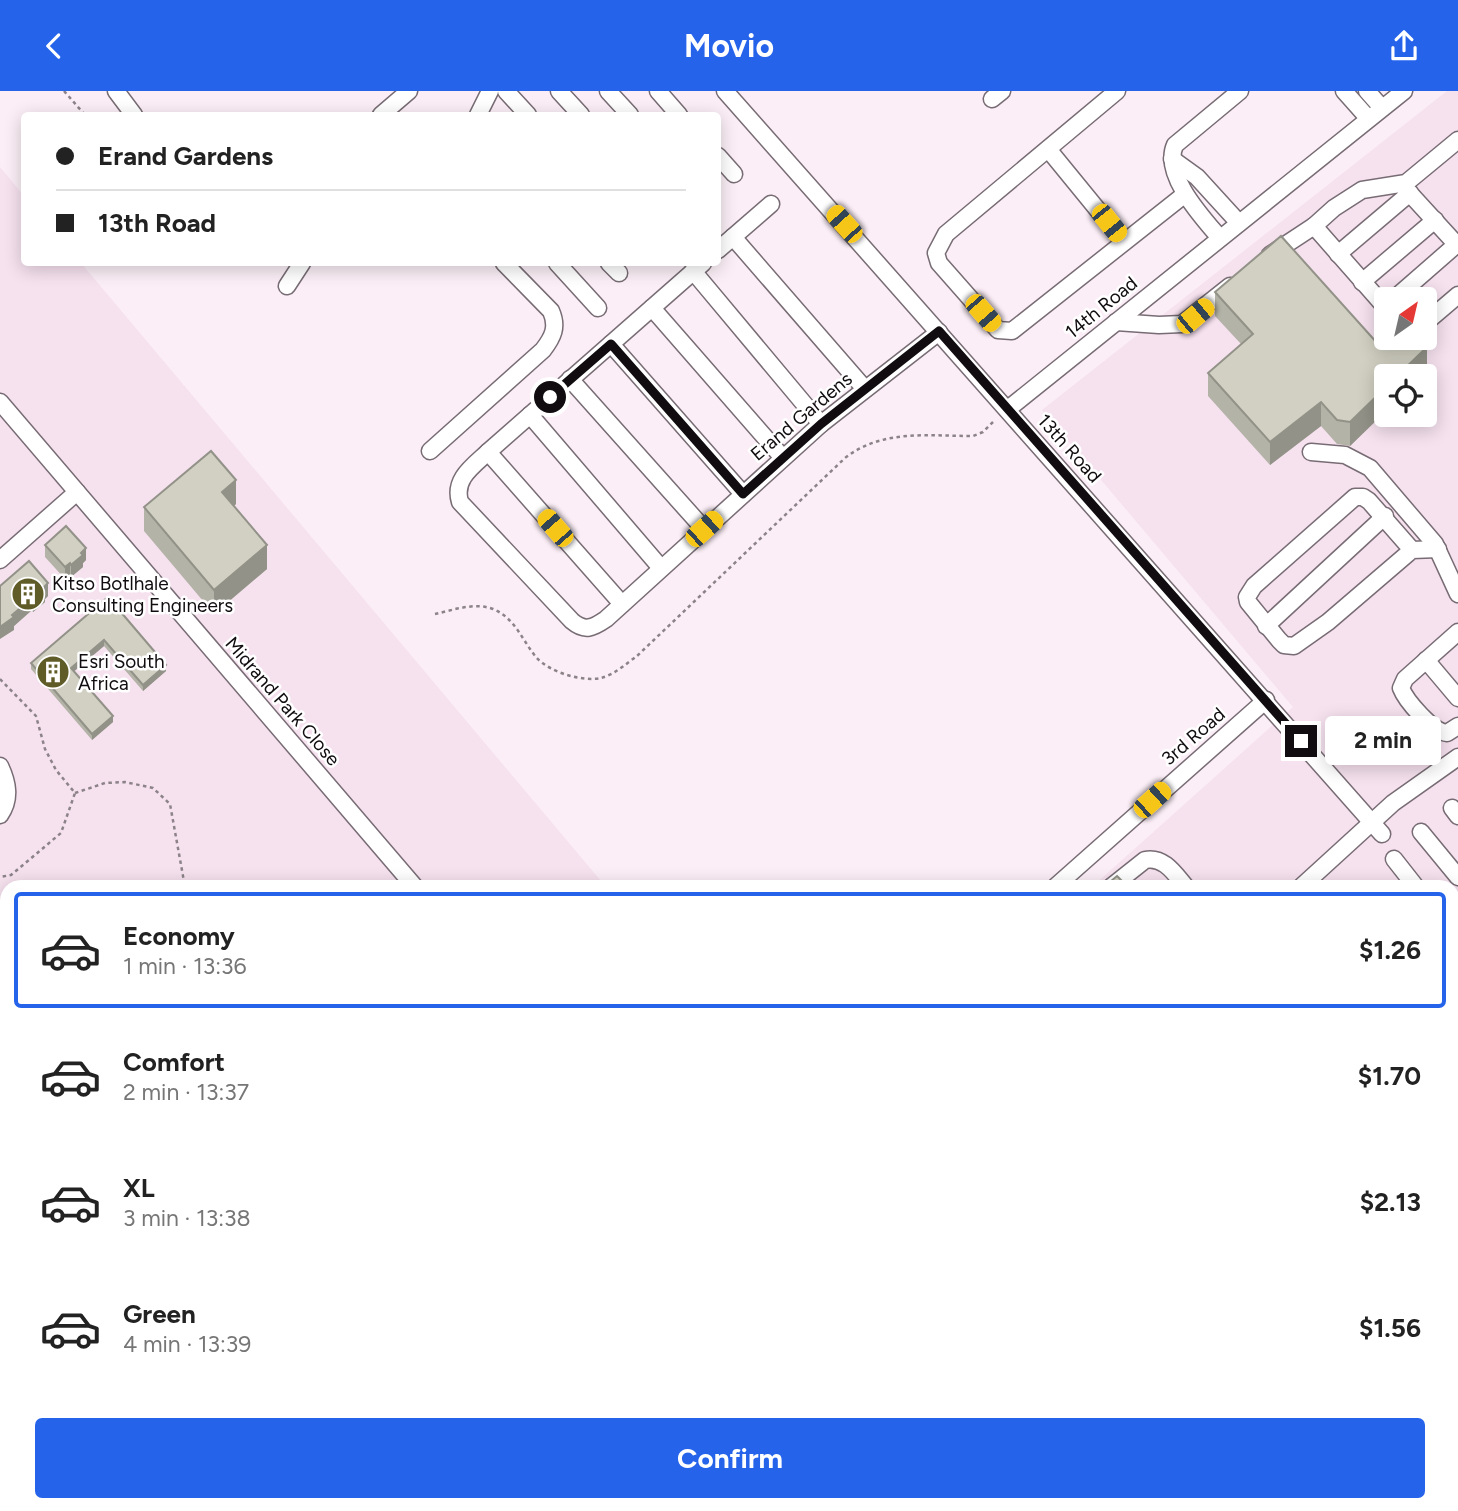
<!DOCTYPE html>
<meta charset="utf-8">
<style>
:root{--surface:#fff;--page:#f6f6f6;--text:#222;--muted:#767676;--line:#e0e0e0;--accent:#2563eb}
body{margin:0;font-family:Figtree,sans-serif;background:var(--page);color:var(--text);height:100vh;display:flex;flex-direction:column;font-size:26px;white-space:nowrap}
*{box-sizing:border-box;margin:0}
p{font-size:23px;color:var(--muted)}
.icon{flex:none;width:38px;height:38px;fill:none;stroke:currentColor;stroke-width:2;stroke-linecap:round;stroke-linejoin:round}
.map{position:relative;flex:1;overflow:hidden}
.drawer{position:absolute;left:0px;top:789px;width:1460px;height:632px;display:flex;flex-direction:column;background:var(--surface);border-radius:21px 21px 0 0;box-shadow:0 4px 18px #0003}
.drawer>*{flex:none}
.top-card{position:absolute;left:21px;top:21px;width:700px;height:154px;border-radius:7px;box-shadow:0 4px 18px #0003;display:grid;align-content:center;height:154px;padding:0 35px;background:var(--surface)}
.needle{width:46px;rotate:34deg}
.controls{position:absolute;left:1374px;top:196px;display:grid;gap:14px}
.controls a{display:grid;place-items:center;width:63px;height:63px;border-radius:7px;background:var(--surface);box-shadow:0 4px 18px #0003;font-size:35px}
.end{position:absolute;width:32px;height:32px;margin:-16px;border:9px solid #100c0f;background:#fff;box-shadow:0 0 0 4px #fff}
.from{border-radius:50%}
.bubble{position:absolute;height:49px;border-radius:7px;background:var(--surface);box-shadow:0 4px 18px #0003;font-size:23px;font-weight:700;line-height:49px;text-align:center}
.car{position:absolute;width:21px;height:42px;margin:-21px -10px;border-radius:9px;box-shadow:0 0 5px 2px #0007;background:linear-gradient(#f5c518 24%,#345 0 40%,#f5c518 0 76%,#345 0 86%,#f5c518 0)}
.top-card b{display:flex;align-items:center;gap:24px;height:66px;font-size:26px}
.top-card b+b{border-top:2px solid var(--line)}
.top-card i{width:18px;height:18px;background:var(--text)}
ul{padding:12px 0 0;list-style:none}
li{display:flex;align-items:center;gap:21px;height:116px;margin:0 14px 10px;padding:0 21px;border:4px solid transparent;border-radius:7px}
li div{flex:1}
li b{display:block;font-size:26px}
li em{font-style:normal;font-weight:700}
li.selected{border-color:var(--accent)}
li>.icon{width:63px;height:63px;stroke-width:1.5}
.primary-button{display:flex;gap:14px;margin-top:auto;padding:14px 35px}
.primary-button a{flex:1;height:80px;border-radius:7px;background:var(--accent);color:#fff;font-size:28px;font-weight:700;line-height:80px;text-align:center}
header{display:flex;justify-content:space-between;align-items:center;height:91px;padding:0 35px;background:var(--accent);color:#fff;font-size:32px;font-weight:700}
.map>svg:first-child{display:block}
.built{fill:#f6e1ef;fill-rule:evenodd}
.lines{fill:none;stroke-linecap:round;stroke-linejoin:round}
.minor-casing{stroke:#786c74;stroke-width:19}
.highway-casing{stroke:#786c74;stroke-width:28}
.path{stroke:#8c8389;stroke-width:2.5;stroke-dasharray:3.5 3.5;stroke-linecap:butt}
.minor{stroke:#fff;stroke-width:16}
.highway{stroke:#fff;stroke-width:24}
.wall{fill:#b4b3a7}
.shaded-wall{fill:#929288}
.building{fill:#d1d0c2;stroke:#929288;stroke-width:2}
.route{stroke:#100c0f;stroke-width:9}
.labels{text-anchor:middle;stroke-width:5;stroke-linejoin:round;paint-order:stroke}
.street-label{font-size:19px;fill:#100c0f;stroke:#fff}
.poi-label{font-size:19px;fill:#100c0f;stroke:#fff;text-anchor:start}
</style>
<header><svg class="icon" aria-label="back" viewBox="0 0 24 24"><path d="M15 5l-7 7 7 7"/></svg>Movio<svg class="icon" aria-label="share" viewBox="0 0 24 24"><path d="M12 15V3M7 8l5-5 5 5M5 13v7h14v-7"/></svg></header>
<div class="map">
<svg width="1458" height="1420" viewBox="0 0 1458 1420">
<rect width="100%" height="100%" fill="#fbeef6"/>
<g class="built">
<path d="M 1447,0 L 1458,0 L 1458,905 L 1453,910 L 1452,796 L 1092,796 L 1293,616 L 1042,319 ZM 1386,208 L 1424,208 L 1424,247 L 1386,247 ZM 1386,285 L 1424,285 L 1424,324 L 1386,324 Z"/>
<polygon points="0,76 24,105 24,172 81,172 606,796 7,796 7,1414 364,1414 357,1420 0,1420"/>
<polygon points="1458,1076 1458,1420 1086,1420 1092,1414 1452,1414 1452,1081"/>
</g>
<g class="lines">
<defs>
<g id="minor">
<polyline points="116,0 134,24"/>
<polyline points="506,0 528,24"/>
<polyline points="559,0 581,24"/>
<polyline points="608,0 630,24"/>
<polyline points="658,0 679,24"/>
<polyline points="725,0 1382,743"/>
<polyline points="1117,0 946,143 936,162 939,172 998,239 1012,240 1184,104"/>
<polyline points="1344,0 1368,27"/>
<polyline points="1367,0 1382,17"/>
<polyline points="992,8 1002,0"/>
<polyline points="381,24 409,0"/>
<polyline points="478,24 490,0"/>
<polyline points="1048,58 1124,151"/>
<polyline points="718,65 734,83"/>
<polyline points="1172,68 1197,86 1239,132"/>
<polyline points="1403,95 1458,155"/>
<polyline points="733,146 865,298"/>
<path d="M 1219,146 C 1202,126 1162,83 1175,54 L 1240,0"/>
<polyline points="718,159 771,113"/>
<polyline points="1338,163 1410,102"/>
<polyline points="1270,164 1314,135"/>
<polyline points="557,172 598,217"/>
<polyline points="609,172 619,182"/>
<path d="M 703,172 L 488,361 C 473,375 453,388 460,411 L 572,530 C 585,541 593,537 606,528 L 821,333 L 939,241"/>
<polyline points="693,180 821,333"/>
<polyline points="1362,191 1435,129"/>
<polyline points="287,195 302,172"/>
<polyline points="1394,208 1457,153"/>
<polyline points="652,217 783,367"/>
<polyline points="1386,217 1314,135 1334,117 1362,99 1406,92 1458,49"/>
<polyline points="1116,231 1159,234 1182,233 1230,195"/>
<polyline points="1424,233 1458,204"/>
<polyline points="611,253 743,403"/>
<polyline points="570,288 704,438"/>
<polyline points="0,311 415,796"/>
<polyline points="1008,318 1404,0"/>
<polyline points="530,324 661,477"/>
<path d="M 430,360 L 543,259 C 553,246 558,236 551,220 L 504,172"/>
<polyline points="488,361 622,513"/>
<polyline points="1311,361 1345,364 1370,377 1435,453 1458,503"/>
<polyline points="1412,459 1369,410 1363,406 1355,406 1254,495 1247,506 1248,511 1279,549 1284,554 1294,555 1328,531 1412,459 1438,458"/>
<polyline points="0,469 77,401"/>
<polyline points="1266,535 1385,425"/>
<path d="M 1458,541 L 1405,588 L 1401,597 C 1406,610 1433,641 1447,642 L 1458,635"/>
<polyline points="1426,569 1458,607"/>
<path d="M 0,675 C 8,692 11,708 0,724"/>
<polyline points="1452,717 1458,725"/>
<polyline points="1421,741 1458,786"/>
<polyline points="1394,768 1416,796"/>
<polyline points="1055,796 1266,609"/>
<path d="M 1111,796 L 1145,769 C 1164,765 1175,783 1186,796"/>
<polyline points="1301,796 1393,712 1458,666"/>
<polyline points="1452,843 1458,850"/>
<polyline points="0,924 7,918"/>
<polyline points="0,1088 7,1096"/>
<polyline points="1452,1157 1458,1152"/>
<polyline points="0,1209 7,1202"/>
<polyline points="1350,1414 1355,1420"/>
<polyline points="291,1420 297,1414"/>
<polyline points="351,1420 358,1414"/>
</g>
<g id="highway">
<polyline points="1452,928 1458,923"/>
<polyline points="1452,950 1458,945"/>
<polyline points="1452,1025 1458,1020"/>
<polyline points="831,1420 839,1414"/>
<polyline points="903,1420 910,1414"/>
<polyline points="962,1420 969,1414"/>
<polyline points="1030,1420 1036,1414"/>
</g>
</defs>
<use href="#minor" class="minor-casing"/>
<use href="#highway" class="highway-casing"/>
<g class="path">
<polyline points="64,0 85,24"/>
<path d="M 435,523 C 453,519 475,511 493,518 C 515,527 522,549 536,566 C 549,581 581,591 601,587 C 614,584 627,572 637,565 L 845,367 C 882,338 928,345 973,345 L 983,341 L 995,329"/>
<polyline points="0,588 36,625 45,658 56,679 75,702 61,742 11,784 0,786"/>
<polyline points="75,702 105,692 125,691 153,697 170,713 185,796"/>
<polyline points="0,1171 7,1183"/>
</g>
<use href="#minor" class="minor"/>
<use href="#highway" class="highway"/>
</g>
<g class="wall">
<polygon points="1215,201 1378,253 1427,280 1422,285 1386,285 1386,320 1350,355 1337,353 1321,335 1270,374 1208,305 1208,282 1241,253 1215,225"/>
<polygon points="236,413 234,415 267,478 214,523 144,440 144,416"/>
<polygon points="45,454 86,469 83,472 83,476 71,486 70,484 65,488 45,466"/>
<polygon points="0,495 48,505 45,508 45,511 33,521 32,519 14,535 14,539"/>
<polygon points="108,506 166,580 143,600 104,555 74,580 113,631 92,649 31,578 31,572"/>
<polygon points="7,1276 7,1377 0,1369 0,1282"/>
<polygon points="52,1414 96,1414 89,1420 57,1420"/>
</g>
<g class="shaded-wall">
<polygon points="1427,256 1427,280 1422,285 1397,285"/>
<polygon points="1386,296 1386,320 1350,355 1350,331"/>
<polygon points="1321,311 1321,335 1270,374 1270,351"/>
<polygon points="236,389 236,413 222,425 222,401"/>
<polygon points="267,454 267,478 214,523 214,499"/>
<polygon points="86,457 86,469 83,472 83,476 71,486 71,474"/>
<polygon points="70,472 70,484 65,488 65,476"/>
<polygon points="48,492 48,505 45,508 45,511 33,521 33,509 43,497"/>
<polygon points="32,507 32,519 14,535 14,539 0,548 0,536"/>
<polygon points="104,549 104,555 71,583 71,577"/>
<polygon points="166,574 166,580 143,600 143,594"/>
<polygon points="113,625 113,631 92,649 92,643"/>
<polygon points="70,1414 96,1414 89,1420 70,1420"/>
</g>
<g class="building">
<polygon points="1281,145 1378,253 1386,246 1419,247 1427,256 1397,285 1386,285 1386,296 1350,331 1337,329 1321,311 1270,351 1208,282 1253,243 1215,201"/>
<polygon points="211,360 236,389 222,401 267,454 214,499 144,416"/>
<polygon points="66,435 86,457 81,462 83,464 71,474 70,472 65,476 45,454"/>
<polygon points="29,470 48,492 43,497 45,499 33,509 32,507 12,524 14,526 0,536 0,495"/>
<polygon points="108,506 166,574 143,594 104,549 71,577 113,625 92,643 31,572"/>
<polygon points="1117,785 1128,796 1104,796"/>
<polygon points="7,1276 7,1353 0,1345 0,1282"/>
</g>
<g class="lines">
<polyline class="route" points="550,306 611,253 743,403 821,333 939,240 1301,650"/>
</g>
<defs>
<symbol id="building-disc" viewBox="-11 -11 22 22"><circle r="9.5" fill="#605c28" stroke="#fff"/><path d="M-4-6H4V6H1V3H-1V6H-4ZM-2.5-4.3h1.7v1.8h-1.7ZM.8-4.3h1.7v1.8H.8ZM-2.5-1h1.7V.8h-1.7ZM.8-1h1.7V.8H.8Z" fill="#fff"/></symbol>
</defs>
<g fill-rule="evenodd">
<use href="#building-disc" x="9" y="484" width="38" height="38"/>
<use href="#building-disc" x="34" y="562" width="38" height="38"/>
</g>
<g class="labels">
<g class="street-label">
<text transform="translate(1101 216) rotate(-39)" y="7">14th Road</text>
<text transform="translate(801 325) rotate(-40)" y="7">Erand Gardens</text>
<text transform="translate(1070 357) rotate(48)" y="7">13th Road</text>
<text transform="translate(283 610) rotate(49)" y="7">Midrand Park Close</text>
<text transform="translate(1193 645) rotate(-41)" y="7">3rd Road</text>
</g>
<g class="poi-label">
<text x="52" y="499">Kitso Botlhale<tspan x="52" dy="22">Consulting Engineers</tspan></text>
<text x="78" y="577">Esri South<tspan x="78" dy="22">Africa</tspan></text>
</g>
</g>
</svg>
<div class="controls">
<a><svg class="needle" viewBox="-14 -14 28 28"><path d="M0-13l5 13h-10z" fill="#e53935"/><path d="M0 13l5-13h-10z" fill="#767676"/></svg></a>
<a><svg class="icon" aria-label="locate" viewBox="0 0 24 24"><circle cx="12" cy="12" r="6"/><path d="M12 2v4M12 18v4M2 12h4M18 12h4"/></svg></a>
</div>
<i class="end from" style="left:550px;top:306px"></i>
<i class="end" style="left:1301px;top:650px"></i>
<div class="bubble" style="left:1325px;top:625px;width:116px">2 min</div>
<i class="car" style="left:1109px;top:132px;rotate:141deg"></i>
<i class="car" style="left:844px;top:133px;rotate:318deg"></i>
<i class="car" style="left:983px;top:222px;rotate:139deg"></i>
<i class="car" style="left:1195px;top:225px;rotate:50deg"></i>
<i class="car" style="left:555px;top:437px;rotate:319deg"></i>
<i class="car" style="left:704px;top:438px;rotate:48deg"></i>
<i class="car" style="left:1152px;top:709px;rotate:48deg"></i>
<div class="top-card">
<b><i class="from"></i>Erand Gardens</b>
<b><i></i>13th Road</b>
</div>
<section class="drawer">
<ul>
<li class="selected"><svg class="icon" aria-label="car" viewBox="0 0 24 24"><path d="M5 17H2v-5l4-1 3-4h7l3 4 3 1v5h-3M9 17h6M6 11h13"/><circle cx="7" cy="17" r="2"/><circle cx="17" cy="17" r="2"/></svg><div><b>Economy</b><p>1 min · 13:36</p></div><em>$1.26</em></li>
<li><svg class="icon" aria-label="car" viewBox="0 0 24 24"><path d="M5 17H2v-5l4-1 3-4h7l3 4 3 1v5h-3M9 17h6M6 11h13"/><circle cx="7" cy="17" r="2"/><circle cx="17" cy="17" r="2"/></svg><div><b>Comfort</b><p>2 min · 13:37</p></div><em>$1.70</em></li>
<li><svg class="icon" aria-label="car" viewBox="0 0 24 24"><path d="M5 17H2v-5l4-1 3-4h7l3 4 3 1v5h-3M9 17h6M6 11h13"/><circle cx="7" cy="17" r="2"/><circle cx="17" cy="17" r="2"/></svg><div><b>XL</b><p>3 min · 13:38</p></div><em>$2.13</em></li>
<li><svg class="icon" aria-label="car" viewBox="0 0 24 24"><path d="M5 17H2v-5l4-1 3-4h7l3 4 3 1v5h-3M9 17h6M6 11h13"/><circle cx="7" cy="17" r="2"/><circle cx="17" cy="17" r="2"/></svg><div><b>Green</b><p>4 min · 13:39</p></div><em>$1.56</em></li>
</ul>
<div class="primary-button"><a>Confirm</a></div>
</section>
</div>
